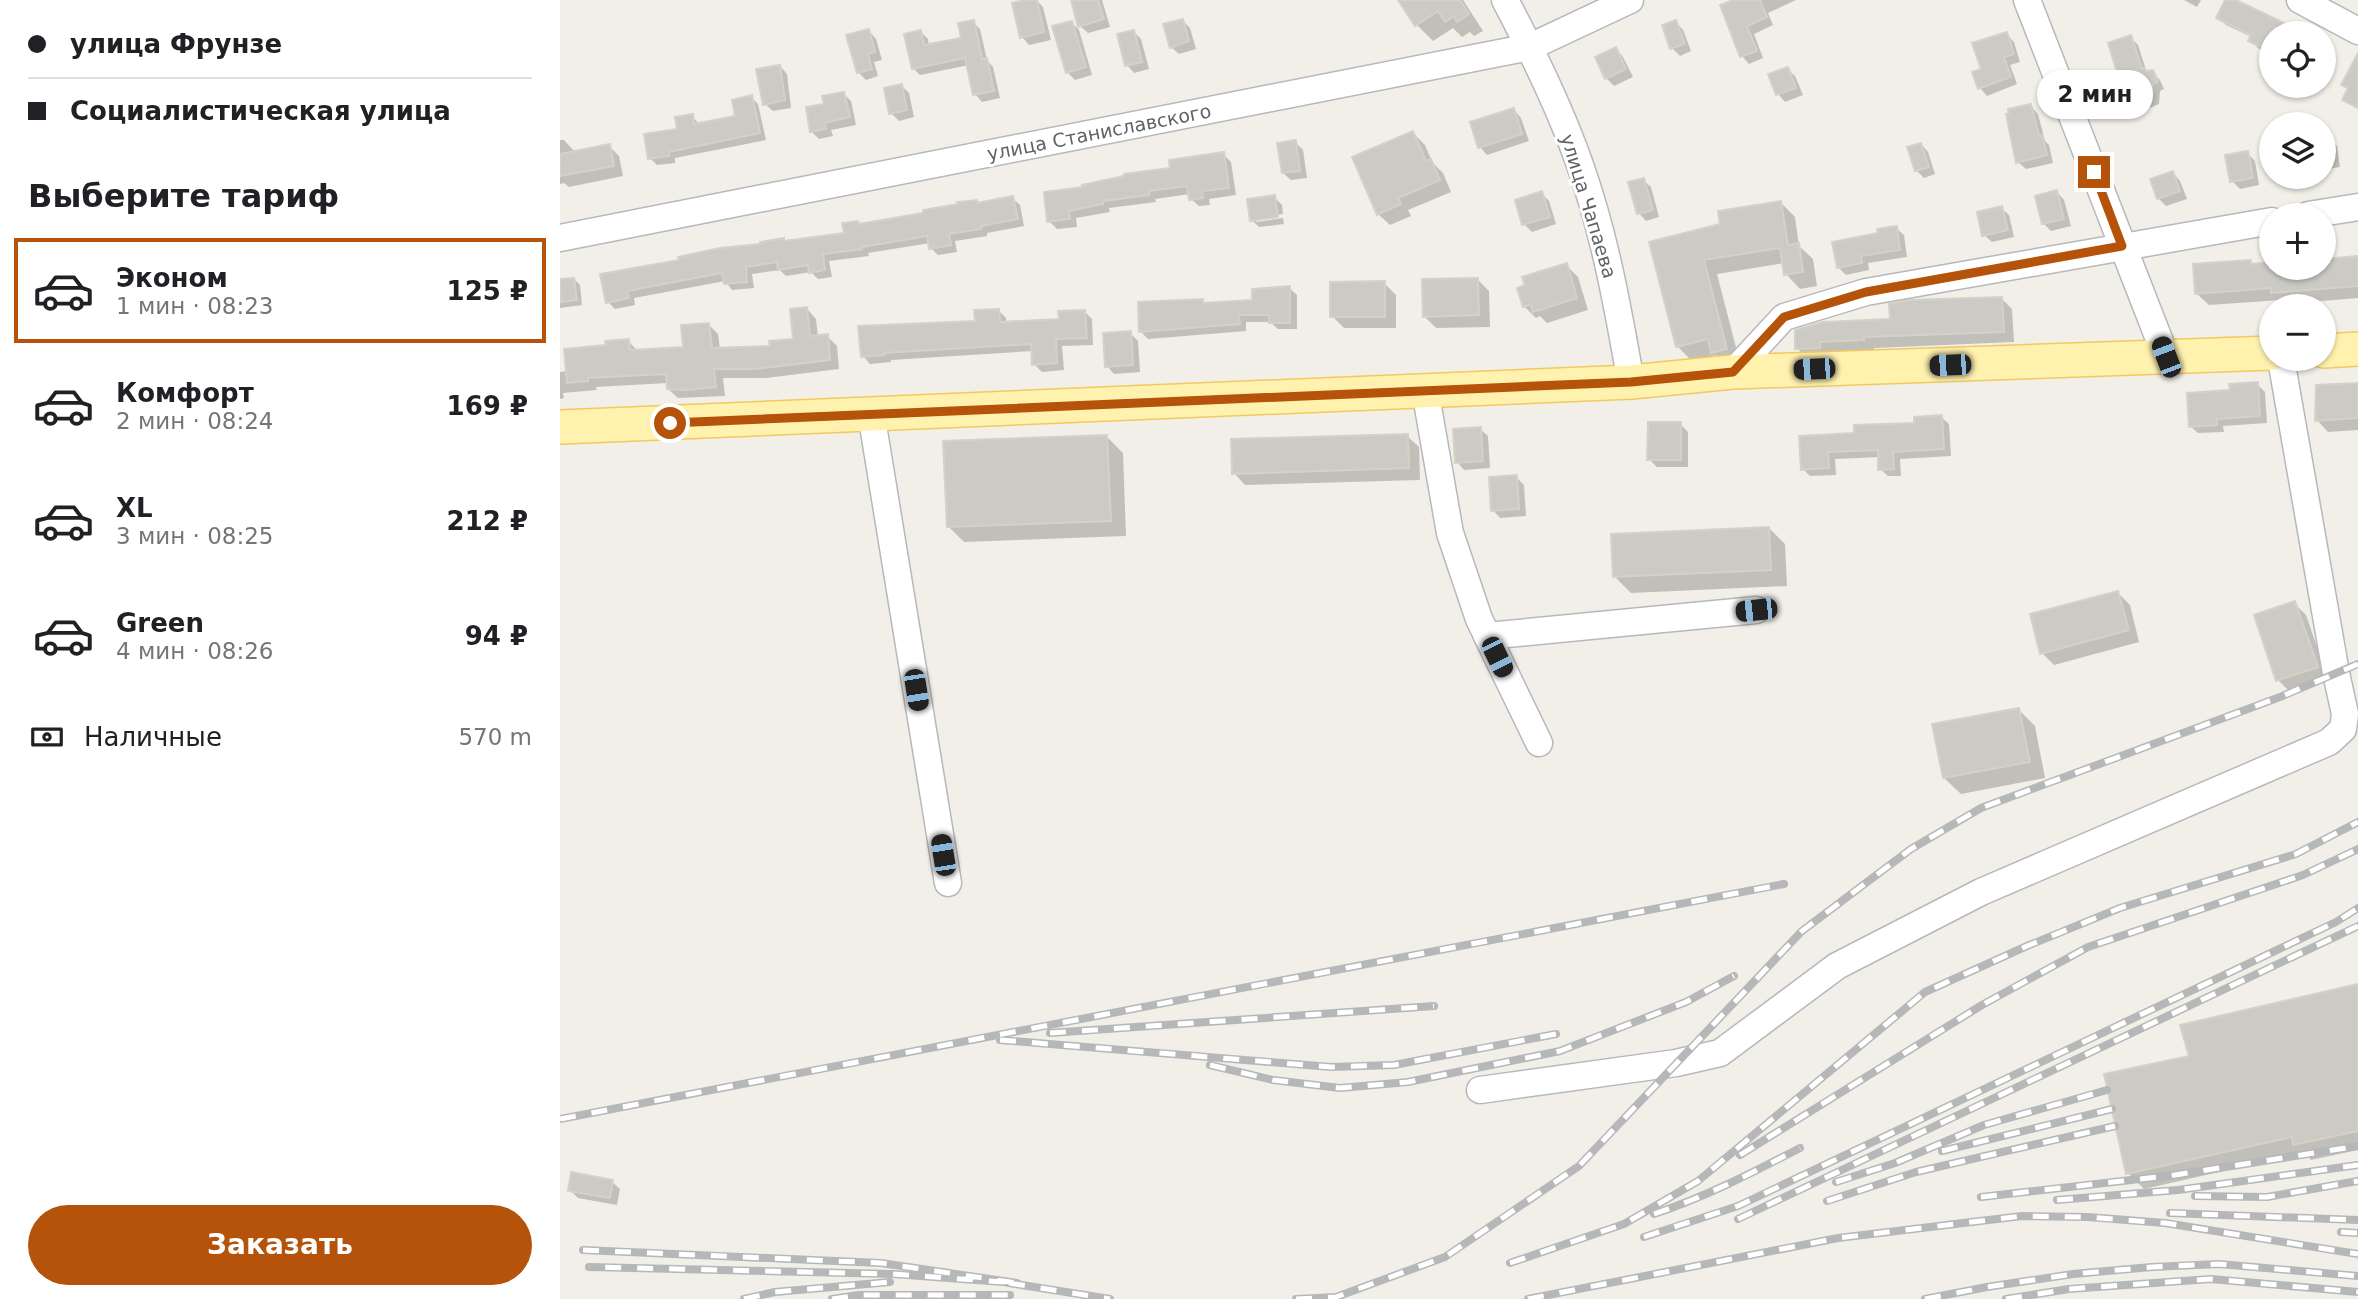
<!DOCTYPE html>
<html lang="ru">
<meta charset="utf-8">
<style>
:root{--surface:#fff;--page:#f6f6f6;--text:#202124;--muted:#757577;--line:#e0e0e0;--accent:#b45309}
body{margin:0;font-family:"DejaVu Sans",sans-serif;background:var(--page);color:var(--text);height:100vh;display:flex;flex-direction:column;font-size:26px;white-space:nowrap}
*{box-sizing:border-box;margin:0}
p{font-size:23px;color:var(--muted)}
.icon{flex:none;width:38px;height:38px;fill:none;stroke:currentColor;stroke-width:2;stroke-linecap:round;stroke-linejoin:round}
.map{position:relative;flex:1;overflow:hidden}
.sheet{display:flex;flex-direction:column;background:var(--surface);width:560px}
.sheet>*{flex:none}
.banner{display:grid;align-content:center;height:154px;padding:0 28px;background:var(--surface)}
.fabs{position:absolute;left:1699px;top:21px;display:grid;gap:14px}
.fabs a{display:grid;place-items:center;width:77px;height:77px;border-radius:50%;background:var(--surface);box-shadow:0 2px 5px #0004;font-size:35px}
.end{position:absolute;width:32px;height:32px;margin:-16px;border:9px solid #b45309;background:#fff;box-shadow:0 0 0 4px #fff}
.from{border-radius:50%}
.bubble{position:absolute;height:49px;border-radius:24px;background:var(--surface);box-shadow:0 2px 5px #0004;font-size:23px;font-weight:600;line-height:49px;text-align:center}
.car{position:absolute;width:21px;height:42px;margin:-21px -10px;border-radius:9px;box-shadow:0 0 5px 2px #0007;background:linear-gradient(#222 24%,#8ab4d8 0 40%,#222 0 76%,#8ab4d8 0 86%,#222 0)}
.banner b{display:flex;align-items:center;gap:24px;height:66px;font-size:26px}
.banner b+b{border-top:2px solid var(--line)}
.banner i{width:18px;height:18px;background:var(--text)}
ul{padding:0;list-style:none}
li{display:flex;align-items:center;gap:21px;height:105px;margin:0 14px 10px;padding:0 14px;border:4px solid transparent;border-radius:0px}
li div{flex:1}
li b{display:block;font-size:26px}
li em{font-style:normal;font-weight:600}
li.active{border-color:var(--accent)}
li>.icon{width:63px;height:63px;stroke-width:1.5}
h2{padding:0 28px;font-size:32px;line-height:84px}
.pay{display:flex;align-items:center;gap:18px;height:77px;padding:0 28px;font-size:26px}
.pay p{margin-inline-start:auto}
.primary-button{display:flex;gap:14px;margin-top:auto;padding:14px 28px}
.primary-button a{flex:1;height:80px;border-radius:42px;background:var(--accent);color:#fff;font-size:28px;font-weight:600;line-height:80px;text-align:center}
main{display:flex;flex:1;min-height:0}
.map>svg:first-child{display:block}
.shadow{fill:#0003}
.building{fill:#cccac5;stroke:#d6d1c6;stroke-width:2}
.lines{fill:none;stroke-linecap:round;stroke-linejoin:round}
.minor-casing{stroke:#b5b8bc;stroke-width:29}
.major-casing{stroke:#f2c960;stroke-width:36}
.minor{stroke:#fff;stroke-width:26}
.major{stroke:#fff2af;stroke-width:33}
.rail-casing{stroke:#b6b7b8;stroke-width:8}
.rail{stroke:#fff;stroke-width:5;stroke-dasharray:16;stroke-linecap:butt}
.route{stroke:#b45309;stroke-width:9}
.labels{text-anchor:middle;stroke-width:6;stroke-linejoin:round;paint-order:stroke}
.street-label{font-size:19px;fill:#5f6368;stroke:#fff}
</style>
<main>
<section class="sheet">
<div class="banner">
<b><i class="from"></i>улица Фрунзе</b>
<b><i></i>Социалистическая улица</b>
</div>
<h2>Выберите тариф</h2>
<ul>
<li class="active"><svg class="icon" aria-label="car" viewBox="0 0 24 24"><path d="M5 17H2v-5l4-1 3-4h7l3 4 3 1v5h-3M9 17h6M6 11h13"/><circle cx="7" cy="17" r="2"/><circle cx="17" cy="17" r="2"/></svg><div><b>Эконом</b><p>1 мин · 08:23</p></div><em>125 ₽</em></li>
<li><svg class="icon" aria-label="car" viewBox="0 0 24 24"><path d="M5 17H2v-5l4-1 3-4h7l3 4 3 1v5h-3M9 17h6M6 11h13"/><circle cx="7" cy="17" r="2"/><circle cx="17" cy="17" r="2"/></svg><div><b>Комфорт</b><p>2 мин · 08:24</p></div><em>169 ₽</em></li>
<li><svg class="icon" aria-label="car" viewBox="0 0 24 24"><path d="M5 17H2v-5l4-1 3-4h7l3 4 3 1v5h-3M9 17h6M6 11h13"/><circle cx="7" cy="17" r="2"/><circle cx="17" cy="17" r="2"/></svg><div><b>XL</b><p>3 мин · 08:25</p></div><em>212 ₽</em></li>
<li><svg class="icon" aria-label="car" viewBox="0 0 24 24"><path d="M5 17H2v-5l4-1 3-4h7l3 4 3 1v5h-3M9 17h6M6 11h13"/><circle cx="7" cy="17" r="2"/><circle cx="17" cy="17" r="2"/></svg><div><b>Green</b><p>4 мин · 08:26</p></div><em>94 ₽</em></li>
</ul>
<div class="pay"><svg class="icon" aria-label="cash" viewBox="0 0 24 24"><path d="M3 7h18v10H3z"/><circle cx="12" cy="12" r="2"/></svg>Наличные<p>570 m</p></div>
<div class="primary-button"><a>Заказать</a></div>
</section>
<div class="map">
<svg width="1798" height="1299" viewBox="0 0 1798 1299">
<rect width="100%" height="100%" fill="#f1efe8"/>
<g class="shadow">
<polygon points="473,0 476,0 483,7 491,40 469,45 462,37"/>
<polygon points="513,0 542,0 550,27 528,33 520,26"/>
<polygon points="841,0 903,0 923,31 914,36 910,32 902,37 893,28 873,41 857,25"/>
<polygon points="1178,0 1236,0 1208,13 1213,25 1194,34 1203,58 1189,64 1182,56"/>
<polygon points="1624,0 1641,0 1637,7"/>
<polygon points="1667,0 1672,0 1741,33 1712,33 1712,55 1698,48 1690,40 1692,37 1666,25 1659,18"/>
<polygon points="623,21 630,28 636,49 619,54 611,47"/>
<polygon points="413,22 420,29 427,60 433,67 440,98 422,102 415,94 409,65 360,75 353,68 361,32 368,39 369,46 403,40"/>
<polygon points="1116,22 1123,30 1131,51 1120,56 1112,48"/>
<polygon points="512,23 519,30 532,75 515,80 507,72"/>
<polygon points="309,31 316,39 322,60 314,62 318,76 306,80 298,72"/>
<polygon points="574,32 581,39 589,69 574,73 567,65"/>
<polygon points="1446,34 1454,42 1460,62 1450,65 1457,84 1427,96 1420,88 1423,70"/>
<polygon points="1570,37 1578,45 1587,73 1592,72 1600,80 1604,89 1600,91 1599,104 1580,112 1572,104"/>
<polygon points="1764,40 1773,49 1764,64"/>
<polygon points="1056,49 1063,57 1073,77 1054,86 1046,78"/>
<polygon points="220,66 227,74 231,108 213,111 205,104"/>
<polygon points="1227,69 1235,76 1243,95 1225,102 1218,94"/>
<polygon points="341,85 349,93 354,117 339,121 331,113"/>
<polygon points="284,94 291,101 296,125 271,130 273,136 259,139 251,131 266,106"/>
<polygon points="191,97 198,104 206,140 115,158 115,163 97,165 90,158 132,116 139,124 177,118"/>
<polygon points="1471,106 1478,114 1485,141 1489,145 1493,163 1466,169 1458,162"/>
<polygon points="954,110 961,118 969,141 927,155 920,147"/>
<polygon points="853,133 865,145 872,162 883,173 891,192 848,210 851,216 830,225 818,214"/>
<polygon points="1764,139 1770,139 1777,146 1780,167 1768,169 1764,164"/>
<polygon points="0,140 4,140 15,152 49,146 59,156 63,176 9,187 4,183 0,184"/>
<polygon points="735,142 743,150 747,178 731,180 723,173"/>
<polygon points="1361,144 1368,152 1375,174 1364,178 1356,170"/>
<polygon points="1687,153 1695,161 1699,185 1680,189 1672,181"/>
<polygon points="663,154 671,162 676,195 649,199 650,205 639,206 631,199 630,194 595,199 596,202 549,208 550,212 516,218 517,227 497,229 489,221 525,189 612,169"/>
<polygon points="1613,173 1620,181 1627,199 1606,206 1598,198"/>
<polygon points="1083,180 1091,187 1099,217 1086,221 1079,213"/>
<polygon points="1497,192 1504,200 1511,226 1491,231 1483,223"/>
<polygon points="981,193 989,201 996,224 972,232 964,224 957,201"/>
<polygon points="714,197 722,205 723,214 696,218 696,222 723,218 724,224 699,227 692,220"/>
<polygon points="452,198 460,205 464,226 427,233 427,236 395,241 397,252 378,255 371,248 370,243 308,253 309,256 269,261 272,277 258,279 251,272 226,276 220,270 192,274 194,288 172,290 165,281 74,298 75,305 55,309 48,302 42,275 223,240 226,243 285,234 300,225 365,214 416,202 419,204"/>
<polygon points="1221,203 1235,217 1239,246 1253,259 1257,286 1240,289 1226,274 1224,263 1157,274 1180,363 1167,367 1156,355 1132,361 1118,347 1091,244 1162,225"/>
<polygon points="1441,208 1449,215 1454,237 1432,242 1424,235"/>
<polygon points="1336,228 1344,235 1347,257 1308,263 1309,270 1286,275 1278,267 1320,235"/>
<polygon points="1798,257 1798,298 1725,304 1721,300 1649,305 1637,294 1690,261 1694,265 1712,268 1764,268 1764,260"/>
<polygon points="1006,265 1018,277 1028,310 987,323 980,316 976,318 964,306"/>
<polygon points="14,279 20,285 22,305 0,308 0,281"/>
<polygon points="917,279 929,291 930,327 876,328 864,316"/>
<polygon points="824,283 836,295 836,328 784,328 772,316"/>
<polygon points="729,288 737,295 737,329 718,329 710,322 686,322 686,331 588,339 581,332 642,300 646,305 693,301"/>
<polygon points="1441,298 1452,309 1454,342 1314,348 1314,350 1270,352 1248,359 1237,348 1332,321"/>
<polygon points="247,309 256,319 258,337 267,336 277,346 279,369 206,378 163,378 165,396 118,398 108,389 108,383 36,387 37,390 3,393 4,398 0,399 0,372 8,371 47,346 68,341 78,351 125,349 148,324 158,334 160,349 212,348 235,341"/>
<polygon points="438,310 446,318 446,324 500,320 524,311 532,319 533,345 502,346 504,370 482,372 474,364 473,351 331,360 331,362 310,364 303,356 416,323"/>
<polygon points="570,333 578,341 580,372 554,374 547,366"/>
<polygon points="1697,384 1705,392 1707,423 1663,426 1664,432 1638,433 1630,426 1671,392"/>
<polygon points="1798,385 1798,430 1768,432 1757,420"/>
<polygon points="1381,417 1389,424 1391,456 1340,459 1341,476 1328,476 1320,469 1320,457 1275,459 1276,475 1250,476 1243,469 1241,437 1296,434 1356,425"/>
<polygon points="1120,424 1128,432 1128,467 1097,467 1089,459"/>
<polygon points="920,429 928,436 930,468 904,470 897,462"/>
<polygon points="847,436 859,447 860,480 685,485 674,473"/>
<polygon points="547,437 563,453 566,536 404,542 388,526"/>
<polygon points="956,477 964,485 966,516 940,518 933,510"/>
<polygon points="1209,528 1225,544 1227,586 1071,593 1055,577"/>
<polygon points="1558,593 1570,605 1579,642 1494,665 1482,653"/>
<polygon points="1734,603 1746,615 1768,679 1730,692 1718,680"/>
<polygon points="1459,710 1475,726 1485,778 1401,794 1384,778"/>
<polygon points="1798,985 1798,1150 1751,1160 1744,1153 1584,1189 1568,1173 1631,1057"/>
<polygon points="52,1182 60,1189 57,1205 18,1198 10,1190"/>
</g>
<g class="building">
<polygon points="465,0 477,0 484,32 460,38 452,3"/>
<polygon points="511,0 538,0 544,19 518,27"/>
<polygon points="838,0 900,0 909,14 897,22 894,16 885,22 878,11 855,26"/>
<polygon points="1173,0 1200,0 1207,17 1187,26 1197,51 1180,57 1160,5"/>
<polygon points="1665,0 1676,0 1745,33 1712,33 1712,52 1688,41 1691,35 1656,18"/>
<polygon points="623,19 629,41 610,48 603,24"/>
<polygon points="414,20 422,59 427,58 434,91 413,95 405,58 352,69 344,34 361,30 364,45 401,38 398,23"/>
<polygon points="1116,20 1125,44 1110,49 1102,25"/>
<polygon points="512,21 526,67 506,73 492,26"/>
<polygon points="309,29 315,52 308,54 312,69 297,73 286,35"/>
<polygon points="574,30 582,62 565,66 557,34"/>
<polygon points="1447,32 1454,54 1444,57 1451,77 1418,89 1412,72 1421,69 1412,43"/>
<polygon points="1571,35 1582,69 1584,68 1586,71 1593,70 1598,81 1593,84 1592,96 1571,106 1559,79 1548,43"/>
<polygon points="1056,47 1066,69 1045,79 1035,57"/>
<polygon points="1798,53 1798,108 1782,100 1788,88 1781,85"/>
<polygon points="220,65 225,100 203,105 196,69"/>
<polygon points="1228,67 1236,88 1216,95 1208,74"/>
<polygon points="342,84 347,110 329,114 324,88"/>
<polygon points="284,92 290,117 265,123 266,129 250,132 246,107 264,104 262,96"/>
<polygon points="192,95 200,133 109,152 109,156 88,159 84,134 117,129 115,117 133,114 134,124 175,116 172,100"/>
<polygon points="1471,104 1479,136 1482,135 1487,155 1456,163 1446,114 1449,113 1448,109"/>
<polygon points="954,108 962,134 918,148 910,122"/>
<polygon points="853,131 866,161 871,159 880,180 838,198 841,204 817,215 792,157"/>
<polygon points="736,140 740,171 722,173 717,143"/>
<polygon points="1361,143 1369,167 1355,171 1347,147"/>
<polygon points="50,144 54,166 0,176 0,154"/>
<polygon points="1688,151 1693,178 1670,182 1665,155"/>
<polygon points="664,152 669,188 642,191 643,198 629,200 627,186 589,191 589,195 543,201 543,204 509,211 510,219 487,222 484,192 523,187 522,185 564,176 564,174 610,168 609,160"/>
<polygon points="1613,171 1620,191 1597,199 1590,179"/>
<polygon points="1084,178 1093,210 1077,214 1068,182"/>
<polygon points="1497,190 1504,219 1482,224 1475,196"/>
<polygon points="982,191 990,217 962,225 955,200"/>
<polygon points="715,195 718,217 690,221 687,199"/>
<polygon points="453,196 458,219 421,226 421,229 389,234 391,245 369,249 367,236 302,247 302,249 263,254 265,270 249,273 248,265 218,270 217,262 186,267 187,282 164,284 162,273 67,291 69,298 46,303 40,274 119,260 118,257 160,248 200,244 200,242 224,238 224,241 284,233 282,223 298,221 299,224 363,213 363,210 398,204 397,202 417,200 417,203"/>
<polygon points="1221,201 1228,245 1239,243 1243,272 1224,275 1220,248 1144,260 1167,349 1151,353 1148,339 1116,347 1089,242 1160,224 1158,211"/>
<polygon points="1442,206 1448,230 1422,236 1417,212"/>
<polygon points="1337,226 1340,250 1301,256 1302,263 1277,268 1272,242 1318,233 1317,229"/>
<polygon points="1798,256 1798,286 1711,293 1711,288 1635,294 1633,264 1691,260 1691,264 1712,262 1712,268 1764,268 1764,259"/>
<polygon points="1007,263 1017,298 973,312 971,304 963,307 957,288 965,285 962,277"/>
<polygon points="14,278 17,300 1,302 0,279"/>
<polygon points="918,278 919,315 863,317 862,279"/>
<polygon points="825,281 825,317 770,317 770,282"/>
<polygon points="730,286 730,323 709,323 709,315 679,315 680,324 579,332 578,302 643,299 643,303 692,300 692,289"/>
<polygon points="1442,297 1444,332 1304,337 1304,340 1260,342 1260,348 1235,349 1235,330 1263,322 1330,319 1329,304 1349,300"/>
<polygon points="247,307 250,336 268,334 270,360 196,369 154,369 156,387 127,390 107,389 106,374 28,378 28,381 7,383 4,349 46,345 45,341 69,339 70,350 123,347 121,325 149,323 152,348 210,346 209,341 233,339 230,309"/>
<polygon points="439,309 440,322 499,319 498,311 525,310 527,338 496,339 497,363 472,365 471,344 324,353 324,355 301,357 298,326 415,321 414,310"/>
<polygon points="571,331 573,365 545,367 543,333"/>
<polygon points="1698,382 1700,416 1657,419 1657,425 1629,427 1627,393 1670,390 1669,384"/>
<polygon points="1798,383 1798,418 1755,421 1756,385"/>
<polygon points="1382,415 1384,449 1333,452 1334,469 1318,470 1318,450 1268,452 1269,468 1241,470 1239,436 1294,433 1294,425 1354,423 1354,417"/>
<polygon points="1088,422 1121,422 1121,460 1087,460"/>
<polygon points="921,427 923,461 895,463 893,429"/>
<polygon points="848,434 849,468 672,474 671,439"/>
<polygon points="547,435 551,521 387,527 383,441"/>
<polygon points="957,475 959,509 931,511 929,477"/>
<polygon points="1209,527 1211,570 1053,577 1051,534"/>
<polygon points="1558,591 1569,630 1480,654 1470,614"/>
<polygon points="1735,601 1758,667 1716,681 1694,615"/>
<polygon points="1459,708 1470,762 1383,778 1372,724"/>
<polygon points="1798,984 1798,1131 1733,1145 1732,1137 1566,1174 1544,1074 1629,1056 1620,1025"/>
<polygon points="11,1172 53,1180 50,1198 8,1191"/>
</g>
<g class="lines">
<defs>
<g id="minor">
<path d="M 945,0 C 973,53 1000,108 1020,165 C 1045,235 1058,309 1071,382"/>
<polyline points="1467,0 1606,357"/>
<polyline points="1740,0 1798,31"/>
<polyline points="1748,215 1798,207"/>
<polyline points="0,238 970,47 1070,0"/>
<polyline points="1173,372 1224,317 1306,292 1712,221"/>
<polyline points="865,390 890,533 919,619 979,743"/>
<polyline points="311,413 388,883"/>
<polyline points="927,636 1196,610"/>
<polyline points="920,1090 1116,1063 1160,1053 1277,966 1421,892 1769,742 1783,729 1785,714 1776,673 1721,359"/>
</g>
<g id="major">
<polyline points="1764,351 1798,349"/>
<polyline points="0,427 1071,382 1173,372 1712,353"/>
</g>
</defs>
<use href="#minor" class="minor-casing"/>
<use href="#major" class="major-casing"/>
<use href="#minor" class="minor"/>
<use href="#major" class="major"/>
<defs>
<g id="rail">
<polyline points="490,1033 874,1006"/>
<polyline points="440,1040 771,1067 834,1065 996,1034"/>
<polyline points="650,1065 713,1080 780,1088 848,1082 1000,1051 1126,1002 1174,976"/>
<polyline points="0,1119 1224,884"/>
<polyline points="1382,1151 1552,1109"/>
<polyline points="1180,1155 1422,1005 1528,947 1743,875 1798,849"/>
<polyline points="1276,1182 1335,1163 1424,1125 1547,1090"/>
<polyline points="1635,1196 1707,1197 1798,1181"/>
<polyline points="1421,1197 1615,1175 1798,1146"/>
<polyline points="1497,1200 1618,1190 1798,1165"/>
<polyline points="1267,1201 1356,1172 1555,1126"/>
<polyline points="1610,1213 1798,1220"/>
<path d="M 1094,1214 C 1145,1197 1192,1173 1240,1148"/>
<polyline points="1178,1219 1798,926"/>
<polyline points="1781,1232 1798,1233"/>
<polyline points="1084,1237 1178,1206 1776,922 1798,908"/>
<polyline points="23,1250 321,1263 457,1283 333,1274 29,1267"/>
<polyline points="950,1263 1064,1224 1138,1181 1365,992 1467,946 1560,908 1736,854 1798,822"/>
<polyline points="449,1283 550,1299"/>
<polyline points="184,1299 215,1292 330,1282"/>
<polyline points="272,1299 299,1295 450,1295"/>
<polyline points="736,1299 776,1297 885,1257 1019,1166 1242,931 1351,849 1421,808 1720,697 1798,664"/>
<polyline points="968,1299 1278,1238 1462,1216 1528,1217 1605,1223 1798,1254"/>
<polyline points="1365,1299 1427,1287 1513,1274 1592,1267 1659,1264 1798,1276"/>
<polyline points="1446,1299 1509,1289 1651,1279 1798,1292"/>
</g>
</defs>
<use href="#rail" class="rail-casing"/>
<use href="#rail" class="rail"/>
</g>
<g class="lines">
<polyline class="route" points="110,423 1071,382 1173,372 1224,317 1306,292 1562,246 1534,172"/>
</g>
<g class="labels">
<g class="street-label">
<text transform="translate(539 132) rotate(-11)" y="7">улица Станиславского</text>
<text transform="translate(1029 206) rotate(73)" y="7">улица Чапаева</text>
</g>
</g>
</svg>
<div class="fabs">
<a><svg class="icon" aria-label="locate" viewBox="0 0 24 24"><circle cx="12" cy="12" r="6"/><path d="M12 2v4M12 18v4M2 12h4M18 12h4"/></svg></a>
<a><svg class="icon" aria-label="layers" viewBox="0 0 24 24"><path d="M12 4l9 5-9 5-9-5zM3 14l9 5 9-5"/></svg></a>
<a>+</a>
<a>−</a>
</div>
<i class="end from" style="left:110px;top:423px"></i>
<i class="end" style="left:1534px;top:172px"></i>
<div class="bubble" style="left:1477px;top:70px;width:116px">2 мин</div>
<i class="car" style="left:1606px;top:357px;rotate:339deg"></i>
<i class="car" style="left:1390px;top:365px;rotate:268deg"></i>
<i class="car" style="left:1254px;top:369px;rotate:268deg"></i>
<i class="car" style="left:1196px;top:610px;rotate:264deg"></i>
<i class="car" style="left:937px;top:657px;rotate:154deg"></i>
<i class="car" style="left:356px;top:690px;rotate:171deg"></i>
<i class="car" style="left:383px;top:855px;rotate:351deg"></i>
</div>
</main>
